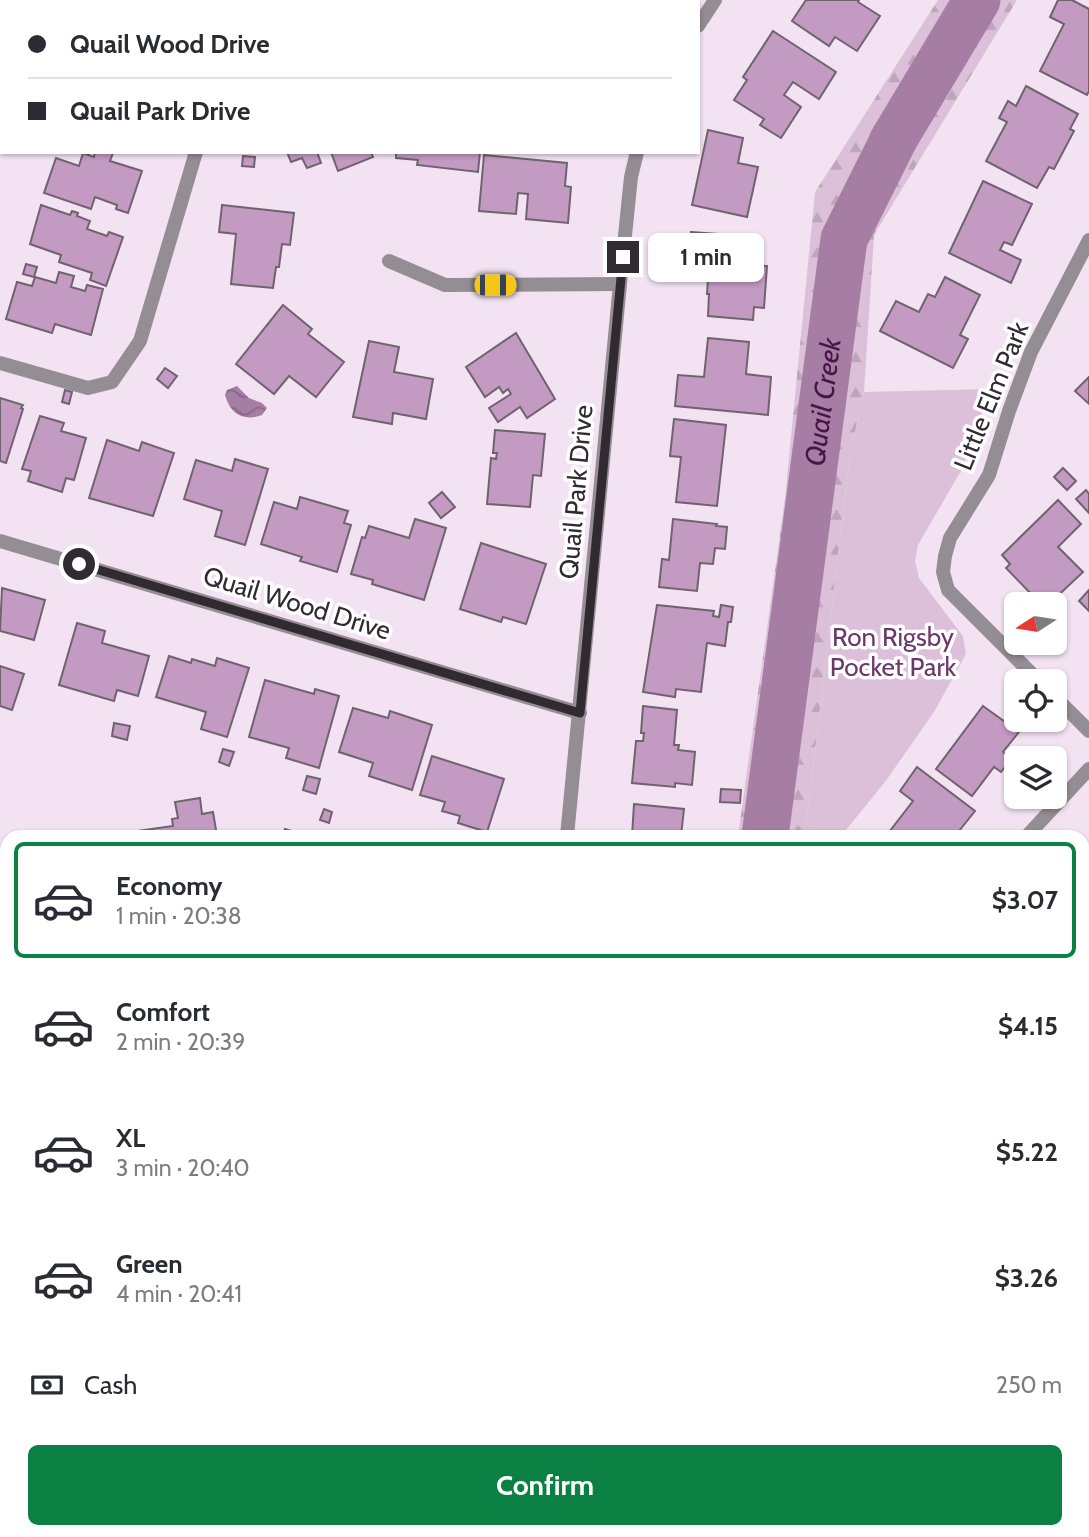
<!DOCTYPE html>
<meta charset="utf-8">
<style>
:root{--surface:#fff;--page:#f7f7f7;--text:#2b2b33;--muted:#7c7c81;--line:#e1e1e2;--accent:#0b8043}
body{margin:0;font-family:Cabin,sans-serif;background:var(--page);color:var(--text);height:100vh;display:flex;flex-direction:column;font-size:26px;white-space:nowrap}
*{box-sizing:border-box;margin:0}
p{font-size:23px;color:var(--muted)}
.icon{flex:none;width:38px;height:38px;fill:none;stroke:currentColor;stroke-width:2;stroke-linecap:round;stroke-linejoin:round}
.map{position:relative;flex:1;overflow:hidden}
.side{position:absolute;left:0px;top:830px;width:1090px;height:709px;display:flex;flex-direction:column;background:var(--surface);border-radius:21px 21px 0 0;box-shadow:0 2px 5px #0004}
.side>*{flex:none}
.banner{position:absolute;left:0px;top:0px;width:700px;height:154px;box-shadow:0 2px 5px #0004;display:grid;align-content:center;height:154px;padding:0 28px;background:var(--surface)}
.needle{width:46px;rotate:258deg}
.controls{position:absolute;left:1004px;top:592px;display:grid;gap:14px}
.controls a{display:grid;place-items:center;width:63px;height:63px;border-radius:10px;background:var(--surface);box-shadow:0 2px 5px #0004;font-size:35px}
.end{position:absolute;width:32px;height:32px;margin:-16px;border:9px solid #312b31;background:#fff;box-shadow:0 0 0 4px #fff}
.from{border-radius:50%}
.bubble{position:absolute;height:49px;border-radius:10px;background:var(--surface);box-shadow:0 2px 5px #0004;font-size:23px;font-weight:700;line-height:49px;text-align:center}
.car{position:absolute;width:21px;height:42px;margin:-21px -10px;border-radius:9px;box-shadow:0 0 5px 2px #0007;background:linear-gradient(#f5c518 24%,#345 0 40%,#f5c518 0 76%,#345 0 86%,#f5c518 0)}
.banner b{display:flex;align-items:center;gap:24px;height:66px;font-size:26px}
.banner b+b{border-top:2px solid var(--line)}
.banner i{width:18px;height:18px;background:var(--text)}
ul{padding:12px 0 0;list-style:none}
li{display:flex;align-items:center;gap:21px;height:116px;margin:0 14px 10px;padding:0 14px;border:4px solid transparent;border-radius:10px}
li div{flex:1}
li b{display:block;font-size:26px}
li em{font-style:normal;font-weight:700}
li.selected{border-color:var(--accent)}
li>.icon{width:63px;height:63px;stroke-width:1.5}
.pay{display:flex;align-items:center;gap:18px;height:77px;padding:0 28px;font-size:26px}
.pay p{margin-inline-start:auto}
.primary-button{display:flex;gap:14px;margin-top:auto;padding:14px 28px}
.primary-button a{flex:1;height:80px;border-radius:10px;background:var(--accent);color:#fff;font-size:28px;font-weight:700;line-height:80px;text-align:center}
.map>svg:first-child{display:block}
.forest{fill:url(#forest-firs)}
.park{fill:#dcc0da}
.water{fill:url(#water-waves)}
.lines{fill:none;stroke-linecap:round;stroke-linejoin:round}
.river{stroke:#a67ea4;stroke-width:47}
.building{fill:#c39ac1;stroke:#70636f;stroke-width:2}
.lane{stroke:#948e94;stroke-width:14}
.street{stroke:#948e94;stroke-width:14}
.secondary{stroke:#6c636c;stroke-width:14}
.route{stroke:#312b31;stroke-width:9}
.labels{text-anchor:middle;stroke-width:7;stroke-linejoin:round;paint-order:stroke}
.street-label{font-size:26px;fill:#312b31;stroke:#fff}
.park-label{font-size:26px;fill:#6c386b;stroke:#fff}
.water-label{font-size:28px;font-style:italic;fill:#471547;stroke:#fff}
</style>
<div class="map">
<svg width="1089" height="1537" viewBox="0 0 1089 1537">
<defs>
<pattern id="forest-firs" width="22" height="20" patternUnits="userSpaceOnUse" patternTransform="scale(1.75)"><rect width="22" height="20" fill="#dcc0da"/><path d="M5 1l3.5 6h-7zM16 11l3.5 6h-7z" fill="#bda5bc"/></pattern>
<pattern id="water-waves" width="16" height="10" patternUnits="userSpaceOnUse" patternTransform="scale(1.75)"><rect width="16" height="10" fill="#a67ea4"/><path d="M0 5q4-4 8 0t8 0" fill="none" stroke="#886786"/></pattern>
</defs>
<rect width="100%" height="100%" fill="#f3e3f2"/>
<polygon class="forest" points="938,0 1017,0 874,235 864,392 850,455 805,836 738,836 785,498 815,192"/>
<polygon class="park" points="989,389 974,440 962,469 918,545 915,561 919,578 963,636 966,654 934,712 885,782 841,836 805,836 850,455 864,392"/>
<path class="water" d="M 237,386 L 249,398 L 262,403 L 267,408 L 262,415 C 244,422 230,414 225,395 L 227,390 Z"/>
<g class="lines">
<g class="river">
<path id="s1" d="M 765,836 L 844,239 L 895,137 L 977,0"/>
<polyline points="658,1537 660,1531"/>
</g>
</g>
<g class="building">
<polygon points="112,0 192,0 192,2"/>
<polygon points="422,0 505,0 507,2 421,2"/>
<polygon points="806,0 859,0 858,2 880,16 857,51 835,37 829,46 792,21"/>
<polygon points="1058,0 1072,0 1089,9 1089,91 1087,95 1040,71 1064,24 1050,17"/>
<polygon points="773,31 836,72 819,99 793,82 784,95 801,107 781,138 760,125 764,119 734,100 747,80 743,77"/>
<polygon points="1026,86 1078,114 1070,129 1074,131 1054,169 1049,167 1037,188 986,161 1007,122 999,118 1008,101 1016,106"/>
<polygon points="708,130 743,138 738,163 758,167 747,217 692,205"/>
<polygon points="95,152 113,153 110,161 142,171 128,213 116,209 117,205 95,197 91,209 44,193 56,158 79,166 83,153 94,157"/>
<polygon points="287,152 317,152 321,163 307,168 302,158 291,162"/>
<polygon points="331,152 371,152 373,157 338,171"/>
<polygon points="396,152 480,152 478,172 417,165 418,160 396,158"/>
<polygon points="484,155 567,163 565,186 571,187 568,223 526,219 528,194 518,193 516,214 479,211"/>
<polygon points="243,156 255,157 254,167 242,166"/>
<polygon points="983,181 1032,204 1012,245 1004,242 1000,250 1021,260 1011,283 949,253"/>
<polygon points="41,205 70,215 72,211 78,213 77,216 90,221 87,229 107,236 109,232 123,237 106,286 90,280 92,273 59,262 61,255 30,244"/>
<polygon points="222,205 294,213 290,245 282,244 279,267 276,267 273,288 231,284 236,234 219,232"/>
<polygon points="691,232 759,237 757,266 767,266 764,308 754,307 753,320 708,316 709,294 707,294 709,264 689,262"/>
<polygon points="26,264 37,267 34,277 23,274"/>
<polygon points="59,272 74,276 71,287 85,291 87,285 103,289 91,335 55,324 52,333 6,319 17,282 32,286 35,277 56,283"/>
<polygon points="945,277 980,295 960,335 968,339 953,368 880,331 896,301 919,312 928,294 935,297"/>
<polygon points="283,305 312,329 308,334 344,362 316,397 289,376 274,394 236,364"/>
<polygon points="516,333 555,399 527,418 520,407 498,422 489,408 511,394 508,389 503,393 499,387 485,397 466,367"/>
<polygon points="708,338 749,342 746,374 771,377 768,415 675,406 678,375 704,377"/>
<polygon points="369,341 399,347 394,372 433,379 426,419 393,413 392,424 353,417"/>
<polygon points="165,368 177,376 168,388 157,379"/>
<polygon points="1089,377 1089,404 1075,391"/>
<polygon points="65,390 72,392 69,404 62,402"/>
<polygon points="0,398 23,405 21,408 23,409 6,463 0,461"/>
<polygon points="40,416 64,423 61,431 86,438 74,480 66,478 62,492 28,481 31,471 22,469"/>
<polygon points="674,419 726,425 717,506 676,502 681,457 670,456"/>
<polygon points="495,430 545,434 541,476 533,475 530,507 487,504 491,458 496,459 497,453 493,453"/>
<polygon points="107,440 139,451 142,442 174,453 153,516 89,498"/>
<polygon points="235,459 268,469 245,545 215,536 222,511 184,499 196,460 232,471"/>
<polygon points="1063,468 1076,481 1067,490 1054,477"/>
<polygon points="1086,490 1089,494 1089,513 1076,499"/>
<polygon points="442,492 455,507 441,518 429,503"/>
<polygon points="300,497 348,511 344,523 351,525 337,572 300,561 302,557 261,544 274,502 297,509"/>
<polygon points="1058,500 1081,524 1058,547 1083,572 1049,604 1041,596 1037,600 1006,568 1010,564 1002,555"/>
<polygon points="415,519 446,528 424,600 372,584 373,580 351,574 362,537 365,538 369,526 409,538"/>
<polygon points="673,519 717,524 716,526 727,527 725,549 715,548 713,564 700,563 697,591 659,587 662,559 669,560"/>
<polygon points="481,543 546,564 526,624 503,617 501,622 460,609"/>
<polygon points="2,588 45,600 34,640 0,631"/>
<polygon points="1089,590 1089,611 1079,601"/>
<polygon points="657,605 714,611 713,616 719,617 721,605 733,607 731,622 728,622 725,646 707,643 701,692 676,689 675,697 643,692"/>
<polygon points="77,623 105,631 102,643 149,656 138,696 117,690 114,701 59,685"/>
<polygon points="169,656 191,663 192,659 215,666 217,658 249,668 227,737 201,729 206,712 156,697"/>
<polygon points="0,666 24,674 12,710 0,706"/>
<polygon points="265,680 314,694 315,689 339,696 319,768 286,758 289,748 249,737"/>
<polygon points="643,706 677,710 674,745 679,745 678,750 695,752 692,785 675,783 675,787 632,783 636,741 643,741 644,733 641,733"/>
<polygon points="983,706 1019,732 1003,752 1011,759 1001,772 994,767 972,796 936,769"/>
<polygon points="353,708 388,718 390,711 432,725 412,790 369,776 373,763 339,752"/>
<polygon points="114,723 130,726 127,740 112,736"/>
<polygon points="223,749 234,752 229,766 219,762"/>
<polygon points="432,756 504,779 487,832 458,823 460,816 442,811 445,802 420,795"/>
<polygon points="917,767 975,811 955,836 949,832 946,836 886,836 913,801 900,791"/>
<polygon points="307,776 320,779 316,794 303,790"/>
<polygon points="721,789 741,790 740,803 720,802"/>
<polygon points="200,798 202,814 213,812 217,836 138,836 137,831 173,826 172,819 178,818 175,802"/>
<polygon points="634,804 684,809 681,836 632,836"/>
<polygon points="324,809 332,812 329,823 320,820"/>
<polygon points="285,829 307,836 283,836"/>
<polygon points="1085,842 1089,846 1089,916 1083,911"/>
<polygon points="1089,1089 1089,1128 1083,1126 1083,1108"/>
<polygon points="7,1143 7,1225 0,1223 0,1166"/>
<polygon points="0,1247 7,1250 7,1321 0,1319"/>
<polygon points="1083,1298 1089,1300 1089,1321 1083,1318"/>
<polygon points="1083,1416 1089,1418 1089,1503 1083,1502"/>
<polygon points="1083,1506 1089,1507 1089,1537 1052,1537 1052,1531 1083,1531"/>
<polygon points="72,1531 123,1531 128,1534 128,1537 70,1537"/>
<polygon points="138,1531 166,1531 164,1537 155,1537"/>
<polygon points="209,1531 237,1531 255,1537 208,1537"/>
<rect x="836" y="1531" width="25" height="6"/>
<polygon points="870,1531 902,1531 901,1537 869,1537"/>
<polygon points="920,1531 994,1531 993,1537 919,1537"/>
</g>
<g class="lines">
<g class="lane">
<polyline points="241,2 241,0"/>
<polyline points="0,363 88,388 112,382 140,341 196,152"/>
</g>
<g class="street">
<polyline points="639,0 641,2"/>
<polyline points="698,26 715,0"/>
<polyline points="389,261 445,285 620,284"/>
<polyline points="0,541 580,713"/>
<polyline points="1039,681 948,590 943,572 945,556 950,538 989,475 1009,411 1031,352 1089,240"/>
<polyline points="1055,697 1089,731"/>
<polyline points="567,836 620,284 631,177 637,152"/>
<polyline points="1027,836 1089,769"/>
<polyline points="1083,1189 1089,1192"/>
<polyline points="8,1537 10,1531"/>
<polyline points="466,1537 468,1531"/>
</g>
<g class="secondary">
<polyline points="37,2 38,0"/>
<polyline points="0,127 2,121"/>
<polyline points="0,1388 7,1390"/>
<polyline points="483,1531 500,1537"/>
</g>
</g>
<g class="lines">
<polyline class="route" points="79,564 580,713 623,257"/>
</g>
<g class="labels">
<g class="street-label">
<text transform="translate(991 396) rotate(-68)" y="9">Little Elm Park</text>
<text transform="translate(576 492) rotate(-85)" y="9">Quail Park Drive</text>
<text transform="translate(297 603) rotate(17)" y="9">Quail Wood Drive</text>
</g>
<g class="park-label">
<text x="893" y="646">Ron Rigsby<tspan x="893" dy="30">Pocket Park</tspan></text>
</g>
<g class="water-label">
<text dy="10" stroke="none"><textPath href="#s1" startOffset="438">Quail Creek</textPath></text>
</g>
</g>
</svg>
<div class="controls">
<a><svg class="needle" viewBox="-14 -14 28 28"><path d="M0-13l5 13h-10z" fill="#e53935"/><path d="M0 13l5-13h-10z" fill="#7c7c81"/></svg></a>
<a><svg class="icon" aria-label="locate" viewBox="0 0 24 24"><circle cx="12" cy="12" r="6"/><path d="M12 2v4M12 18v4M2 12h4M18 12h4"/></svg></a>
<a><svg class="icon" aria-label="layers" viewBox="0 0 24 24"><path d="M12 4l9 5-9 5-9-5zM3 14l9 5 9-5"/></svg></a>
</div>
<i class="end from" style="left:79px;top:564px"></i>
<i class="end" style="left:623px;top:257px"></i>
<div class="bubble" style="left:648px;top:233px;width:116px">1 min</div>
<i class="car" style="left:495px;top:285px;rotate:90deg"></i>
<div class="banner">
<b><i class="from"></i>Quail Wood Drive</b>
<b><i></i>Quail Park Drive</b>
</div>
<section class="side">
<ul>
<li class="selected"><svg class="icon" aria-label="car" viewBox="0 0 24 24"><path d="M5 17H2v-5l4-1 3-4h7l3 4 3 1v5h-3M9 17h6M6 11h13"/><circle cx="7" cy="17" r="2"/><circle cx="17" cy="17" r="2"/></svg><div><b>Economy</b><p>1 min · 20:38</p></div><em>$3.07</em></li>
<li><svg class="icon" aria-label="car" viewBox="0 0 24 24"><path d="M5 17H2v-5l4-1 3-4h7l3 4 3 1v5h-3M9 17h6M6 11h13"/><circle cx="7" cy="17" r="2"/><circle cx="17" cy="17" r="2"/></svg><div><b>Comfort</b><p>2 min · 20:39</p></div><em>$4.15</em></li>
<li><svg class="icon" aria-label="car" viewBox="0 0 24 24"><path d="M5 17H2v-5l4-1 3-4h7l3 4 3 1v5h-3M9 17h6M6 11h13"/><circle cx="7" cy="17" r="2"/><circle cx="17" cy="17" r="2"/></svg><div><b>XL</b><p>3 min · 20:40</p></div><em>$5.22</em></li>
<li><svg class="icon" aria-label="car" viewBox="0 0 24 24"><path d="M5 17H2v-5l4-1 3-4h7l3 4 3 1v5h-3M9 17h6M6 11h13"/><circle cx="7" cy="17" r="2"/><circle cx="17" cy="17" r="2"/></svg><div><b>Green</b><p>4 min · 20:41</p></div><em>$3.26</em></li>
</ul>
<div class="pay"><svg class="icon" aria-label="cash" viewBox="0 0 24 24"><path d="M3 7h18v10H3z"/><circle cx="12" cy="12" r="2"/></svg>Cash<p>250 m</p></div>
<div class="primary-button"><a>Confirm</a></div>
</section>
</div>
